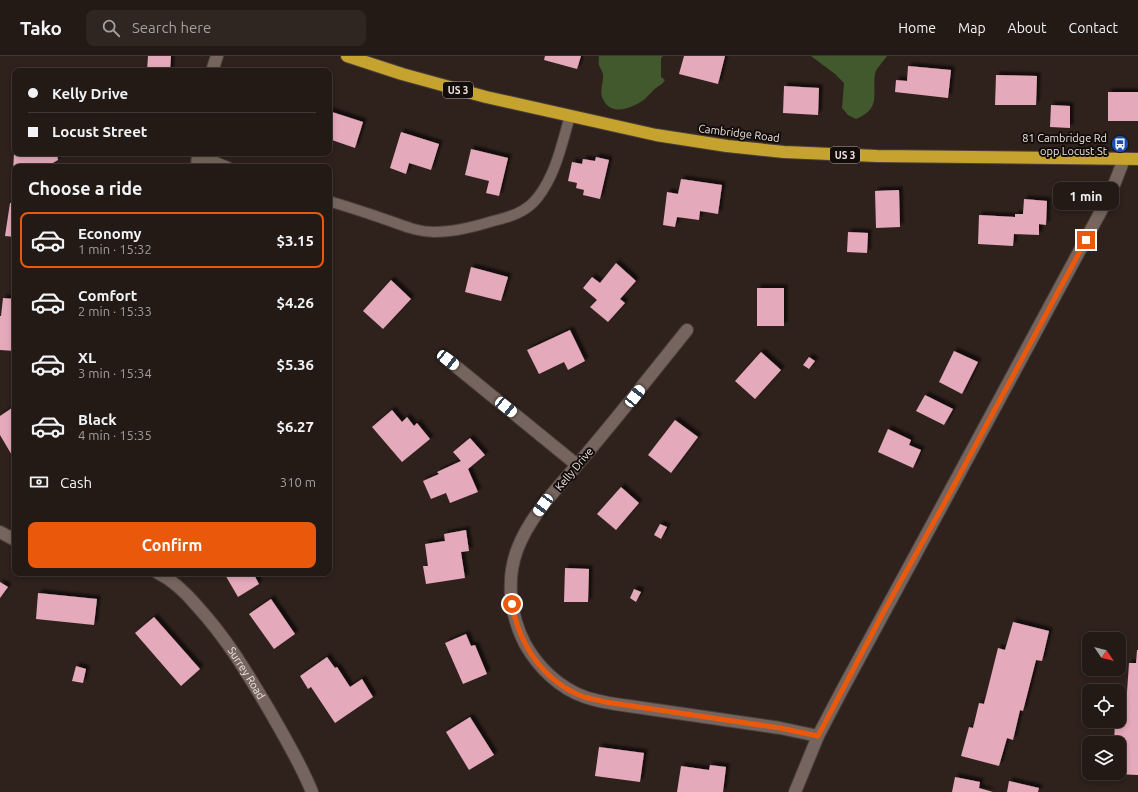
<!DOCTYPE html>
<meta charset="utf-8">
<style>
:root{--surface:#231915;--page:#2f2622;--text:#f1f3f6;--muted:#a3a0a0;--line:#403834;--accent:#ea580c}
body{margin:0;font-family:Ubuntu,sans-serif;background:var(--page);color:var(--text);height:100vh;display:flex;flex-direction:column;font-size:15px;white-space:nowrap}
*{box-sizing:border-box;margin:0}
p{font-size:13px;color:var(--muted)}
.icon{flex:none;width:22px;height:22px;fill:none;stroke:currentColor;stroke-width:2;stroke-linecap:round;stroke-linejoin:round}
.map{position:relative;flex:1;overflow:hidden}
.side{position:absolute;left:12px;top:108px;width:320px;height:412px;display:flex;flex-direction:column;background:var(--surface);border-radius:8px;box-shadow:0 2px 6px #0003,0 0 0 1px var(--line)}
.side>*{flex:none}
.banner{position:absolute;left:12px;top:12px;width:320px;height:88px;border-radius:8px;box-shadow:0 2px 6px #0003,0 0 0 1px var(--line);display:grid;align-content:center;height:88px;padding:0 16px;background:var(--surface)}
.needle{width:26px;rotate:125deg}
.fabs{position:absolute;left:1082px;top:576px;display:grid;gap:8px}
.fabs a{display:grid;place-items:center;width:44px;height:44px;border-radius:8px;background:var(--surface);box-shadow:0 2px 6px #0003,0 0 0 1px var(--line);font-size:20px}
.end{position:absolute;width:18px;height:18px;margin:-9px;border:5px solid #ea580c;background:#fff;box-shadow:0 0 0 2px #fff}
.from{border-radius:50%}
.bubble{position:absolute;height:28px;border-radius:8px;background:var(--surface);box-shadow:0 2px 6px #0003,0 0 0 1px var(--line);font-size:13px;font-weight:600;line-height:28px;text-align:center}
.car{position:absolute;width:12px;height:24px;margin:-12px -6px;border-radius:5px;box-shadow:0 0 3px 1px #0007;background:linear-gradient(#fff 24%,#345 0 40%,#fff 0 76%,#345 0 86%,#fff 0)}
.banner b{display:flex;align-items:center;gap:14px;height:38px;font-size:15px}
.banner b+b{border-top:1px solid var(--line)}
.banner i{width:10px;height:10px;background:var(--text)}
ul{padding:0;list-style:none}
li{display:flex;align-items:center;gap:12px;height:56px;margin:0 8px 6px;padding:0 8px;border:2px solid transparent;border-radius:8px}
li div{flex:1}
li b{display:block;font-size:15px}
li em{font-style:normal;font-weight:600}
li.on{border-color:var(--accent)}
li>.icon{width:36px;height:36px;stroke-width:1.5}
h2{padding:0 16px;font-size:18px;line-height:48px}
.pay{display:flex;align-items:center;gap:10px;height:44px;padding:0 16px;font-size:15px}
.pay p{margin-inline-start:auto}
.action{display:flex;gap:8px;margin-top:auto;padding:8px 16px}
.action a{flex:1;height:46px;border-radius:8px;background:var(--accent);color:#fff;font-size:16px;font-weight:600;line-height:46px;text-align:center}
header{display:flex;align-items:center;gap:24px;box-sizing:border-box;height:56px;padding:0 20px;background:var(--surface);border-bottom:1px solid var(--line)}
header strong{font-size:19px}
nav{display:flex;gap:22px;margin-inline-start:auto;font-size:14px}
.search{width:280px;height:36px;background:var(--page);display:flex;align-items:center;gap:10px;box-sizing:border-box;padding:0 14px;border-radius:8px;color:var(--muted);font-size:15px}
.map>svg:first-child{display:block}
.forest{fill:#41592d}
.building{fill:#e5a9bc;filter:url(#shadow)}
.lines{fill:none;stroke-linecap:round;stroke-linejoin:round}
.lane-casing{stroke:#4b403b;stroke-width:12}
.street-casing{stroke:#4b403b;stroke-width:14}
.highway-casing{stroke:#4b403b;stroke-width:14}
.lane{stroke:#75655e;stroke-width:10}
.street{stroke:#75655e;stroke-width:12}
.highway{stroke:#c6a32e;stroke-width:12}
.route{stroke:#ea580c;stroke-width:5}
.labels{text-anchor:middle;stroke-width:4;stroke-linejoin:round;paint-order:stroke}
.shield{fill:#130d0a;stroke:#ada5a1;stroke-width:1}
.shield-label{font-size:10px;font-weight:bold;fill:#efe6e2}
.street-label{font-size:11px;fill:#efe6e2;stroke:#130d0a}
.poi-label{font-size:11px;fill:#efe6e2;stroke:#130d0a;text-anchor:end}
</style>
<header>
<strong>Tako</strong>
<div class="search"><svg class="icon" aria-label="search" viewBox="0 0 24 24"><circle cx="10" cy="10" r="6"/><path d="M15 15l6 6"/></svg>Search here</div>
<nav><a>Home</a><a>Map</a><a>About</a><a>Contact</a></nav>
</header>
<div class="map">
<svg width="1138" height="736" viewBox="0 0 1138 736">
<defs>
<filter id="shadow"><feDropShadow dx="3.5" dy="-3.5" stdDeviation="1" flood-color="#0009"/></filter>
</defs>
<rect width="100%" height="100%" fill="#2f211c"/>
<g class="forest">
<path d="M 599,0 L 663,0 L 661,2 L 661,21 L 665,24 C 663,28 660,29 656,32 C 652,35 649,39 645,43 C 634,51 613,61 604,45 C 598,36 604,27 603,18 C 602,15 600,12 599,9 C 598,7 599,3 599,0 Z"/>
<path d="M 811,0 L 887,0 C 884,5 876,12 875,18 C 872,38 882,52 856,63 L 848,59 L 842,52 L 844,27 L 835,18 Z"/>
</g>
<g class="building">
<polygon points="148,0 171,0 170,15 147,15"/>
<polygon points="545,0 581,0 577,13 544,4"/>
<polygon points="684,0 725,0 718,28 679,18"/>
<polygon points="908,10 951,14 948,42 895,36 896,24 907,25"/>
<polygon points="996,19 1037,20 1036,49 995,49"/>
<polygon points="784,30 819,32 818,59 783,57"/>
<rect x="1108" y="36" width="30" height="29"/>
<polygon points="1051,49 1070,50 1070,72 1050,71"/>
<polygon points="329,55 363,66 355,92 329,83"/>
<polygon points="401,76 439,88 431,114 409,107 406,118 390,112"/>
<polygon points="471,93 508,102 499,140 486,137 489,125 465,119"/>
<polygon points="14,97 57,97 58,104 51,108 51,111 15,111 15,116 13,116"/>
<polygon points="596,101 609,104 600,143 583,139 584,134 576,132 577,127 568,125 572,106 582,108 583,103 595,105"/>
<polygon points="681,123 722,129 718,158 700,155 699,164 677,161 675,171 663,169 667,136 678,138"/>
<polygon points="899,134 900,171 876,172 875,135"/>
<polygon points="1024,143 1047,145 1046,169 1039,168 1039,179 1014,178 1013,190 978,188 979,159 1015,161 1015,158 1023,158"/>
<polygon points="10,147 15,147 15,181 5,180"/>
<polygon points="848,176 868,177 867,197 847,196"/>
<polygon points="616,207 636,225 620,243 625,247 608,266 590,251 597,244 583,232 592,221 600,227"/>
<polygon points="471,211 508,221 501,245 465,236"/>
<polygon points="391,224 411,243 383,273 363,255"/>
<rect x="757" y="232" width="27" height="38"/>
<polygon points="3,242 15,243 15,295 0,294 0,260 1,260"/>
<polygon points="570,274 585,305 568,314 564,306 539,318 527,294"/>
<polygon points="954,295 978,306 962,338 939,326"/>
<polygon points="761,296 781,314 755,343 735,325"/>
<polygon points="809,301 815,305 809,313 803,309"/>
<polygon points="925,339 953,353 944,369 916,355"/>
<polygon points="15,350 15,399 13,401 0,379 0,360"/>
<polygon points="392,354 402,366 407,361 414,370 417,367 430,383 402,406 372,371"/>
<polygon points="675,364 698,381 671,417 648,399"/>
<polygon points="888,373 911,384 909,389 921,394 913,412 878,396"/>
<polygon points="470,382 485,399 468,413 478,436 450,447 446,437 431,443 423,425 439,418 437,416 461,405 453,396"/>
<polygon points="621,431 639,447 616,474 597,458"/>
<polygon points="660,468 667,471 661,483 654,479"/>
<polygon points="466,474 469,495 461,496 465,522 426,528 423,510 428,510 425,488 445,485 444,478"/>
<polygon points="565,512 589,513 588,546 564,546"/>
<polygon points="224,517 253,517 259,528 238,541"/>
<polygon points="0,526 8,531 0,542"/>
<polygon points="634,533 641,536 636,546 630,542"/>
<polygon points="38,537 97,543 94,569 36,563"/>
<polygon points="271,543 295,578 274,593 249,558"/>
<polygon points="154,561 200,613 181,630 135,577"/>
<polygon points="1013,566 1049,575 1042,605 1036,604 1023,655 1020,654 1013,684 1007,682 999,710 961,700 969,671 973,672 979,647 984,648 998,592 1005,594"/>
<polygon points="466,578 471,590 475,589 487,618 463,628 445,587"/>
<polygon points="1137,594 1138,594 1138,719 1115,718 1115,717 1119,717 1119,687 1114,687 1115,666 1119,666 1119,665 1120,636 1127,636 1129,607 1136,607"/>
<polygon points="327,601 335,612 337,611 350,631 362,623 373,641 335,667 311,631 308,633 300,620"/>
<polygon points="76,610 86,613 83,627 72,625"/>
<polygon points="470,661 494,699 469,714 446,676"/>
<polygon points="599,691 644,697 640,726 595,720"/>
<polygon points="710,709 726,711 723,736 677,736 681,710 709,714"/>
<polygon points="955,721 980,726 979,732 993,736 952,736"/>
<polygon points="1009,725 1039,732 1038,736 1007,736"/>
</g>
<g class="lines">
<defs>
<g id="lane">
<polyline points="198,99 228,111"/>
<path d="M 329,145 C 348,151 368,157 387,164 C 402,169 417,176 434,176 C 454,176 474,171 493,165 C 510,161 527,156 538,141 C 556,118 562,87 570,60"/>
</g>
<g id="street">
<polyline points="212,15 217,0"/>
<polyline points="197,111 198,97"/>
<path d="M 687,274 C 654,315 622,356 588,396 C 563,427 531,456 517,494 C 506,524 510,559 525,588 C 538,611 559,632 585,641 C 599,646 614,648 629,650 L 780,672 L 818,680"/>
<polyline points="448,304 577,409"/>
<polyline points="0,476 15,484"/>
<path id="s1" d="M 158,517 C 174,525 186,537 197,550 C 227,583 246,615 268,652 C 284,680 300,706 312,736"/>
<polyline points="795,736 818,680 841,636 937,459 1108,142 1114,129 1124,103"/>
</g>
<polyline id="highway" points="347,0 402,18 486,41 656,79 727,90 784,96 877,100 1138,103"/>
</defs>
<use href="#lane" class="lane-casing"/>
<use href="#street" class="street-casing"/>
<use href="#highway" class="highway-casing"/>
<use href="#lane" class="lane"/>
<use href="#street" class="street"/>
<use href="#highway" class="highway"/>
</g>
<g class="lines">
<path class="route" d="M 512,548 C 519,589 544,626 584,641 C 591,643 598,644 605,646 L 780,672 L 818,680 L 883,557 L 945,446 L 1086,184"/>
</g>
<defs>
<symbol id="bus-disc" viewBox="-11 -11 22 22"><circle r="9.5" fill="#1a4fb4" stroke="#130d0a"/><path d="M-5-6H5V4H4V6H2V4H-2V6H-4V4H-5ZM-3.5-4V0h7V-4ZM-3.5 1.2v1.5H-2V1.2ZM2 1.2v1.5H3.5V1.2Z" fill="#fff"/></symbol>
</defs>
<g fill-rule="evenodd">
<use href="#bus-disc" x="1110" y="78" width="20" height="20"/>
</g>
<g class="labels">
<g class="shield">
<rect x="443" y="26" width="30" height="16" rx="3"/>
<rect x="830" y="91" width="30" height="16" rx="3"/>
</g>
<g class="shield-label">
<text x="458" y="38">US 3</text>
<text x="845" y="103">US 3</text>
</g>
<g class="street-label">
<text transform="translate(739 77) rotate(7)" y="4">Cambridge Road</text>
<text transform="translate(574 413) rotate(-50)" y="4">Kelly Drive</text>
<text dy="4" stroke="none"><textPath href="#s1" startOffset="135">Surrey Road</textPath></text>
</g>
<g class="poi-label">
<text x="1107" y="86">81 Cambridge Rd<tspan x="1107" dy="13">opp Locust St</tspan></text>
</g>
</g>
</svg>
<div class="fabs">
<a><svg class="needle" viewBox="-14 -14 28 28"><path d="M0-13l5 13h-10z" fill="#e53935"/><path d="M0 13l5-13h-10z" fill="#a3a0a0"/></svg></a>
<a><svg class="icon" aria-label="locate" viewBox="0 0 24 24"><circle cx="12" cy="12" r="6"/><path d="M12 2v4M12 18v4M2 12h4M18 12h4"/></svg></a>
<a><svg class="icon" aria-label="layers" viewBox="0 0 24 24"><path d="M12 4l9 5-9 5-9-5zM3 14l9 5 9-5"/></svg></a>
</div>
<i class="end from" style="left:512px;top:548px"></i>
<i class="end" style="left:1086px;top:184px"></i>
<div class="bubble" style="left:1053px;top:126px;width:66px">1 min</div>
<i class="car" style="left:448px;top:304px;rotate:128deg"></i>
<i class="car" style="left:635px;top:340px;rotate:38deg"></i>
<i class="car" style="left:506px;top:351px;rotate:129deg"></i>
<i class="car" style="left:543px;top:449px;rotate:216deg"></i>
<div class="banner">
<b><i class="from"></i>Kelly Drive</b>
<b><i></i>Locust Street</b>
</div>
<section class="side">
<h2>Choose a ride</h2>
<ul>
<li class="on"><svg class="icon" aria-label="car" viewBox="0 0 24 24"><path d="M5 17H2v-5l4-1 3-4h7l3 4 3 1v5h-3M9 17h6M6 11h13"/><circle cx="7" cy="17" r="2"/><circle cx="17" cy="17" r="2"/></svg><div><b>Economy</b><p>1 min · 15:32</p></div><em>$3.15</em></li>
<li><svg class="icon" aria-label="car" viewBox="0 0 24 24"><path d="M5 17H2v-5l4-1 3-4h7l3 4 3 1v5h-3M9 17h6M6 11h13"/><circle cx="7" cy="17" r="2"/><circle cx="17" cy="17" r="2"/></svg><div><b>Comfort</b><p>2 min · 15:33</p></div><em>$4.26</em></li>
<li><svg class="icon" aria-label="car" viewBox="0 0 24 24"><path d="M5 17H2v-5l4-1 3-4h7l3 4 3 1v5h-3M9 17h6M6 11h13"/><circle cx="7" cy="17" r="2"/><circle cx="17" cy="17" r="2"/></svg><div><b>XL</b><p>3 min · 15:34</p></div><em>$5.36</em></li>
<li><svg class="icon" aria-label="car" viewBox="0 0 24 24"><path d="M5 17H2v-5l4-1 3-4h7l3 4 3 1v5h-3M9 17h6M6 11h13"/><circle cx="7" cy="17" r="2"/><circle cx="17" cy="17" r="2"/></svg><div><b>Black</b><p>4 min · 15:35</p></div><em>$6.27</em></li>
</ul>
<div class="pay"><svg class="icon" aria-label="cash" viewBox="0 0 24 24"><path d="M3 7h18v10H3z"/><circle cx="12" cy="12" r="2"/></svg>Cash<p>310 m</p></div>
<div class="action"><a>Confirm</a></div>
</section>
</div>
